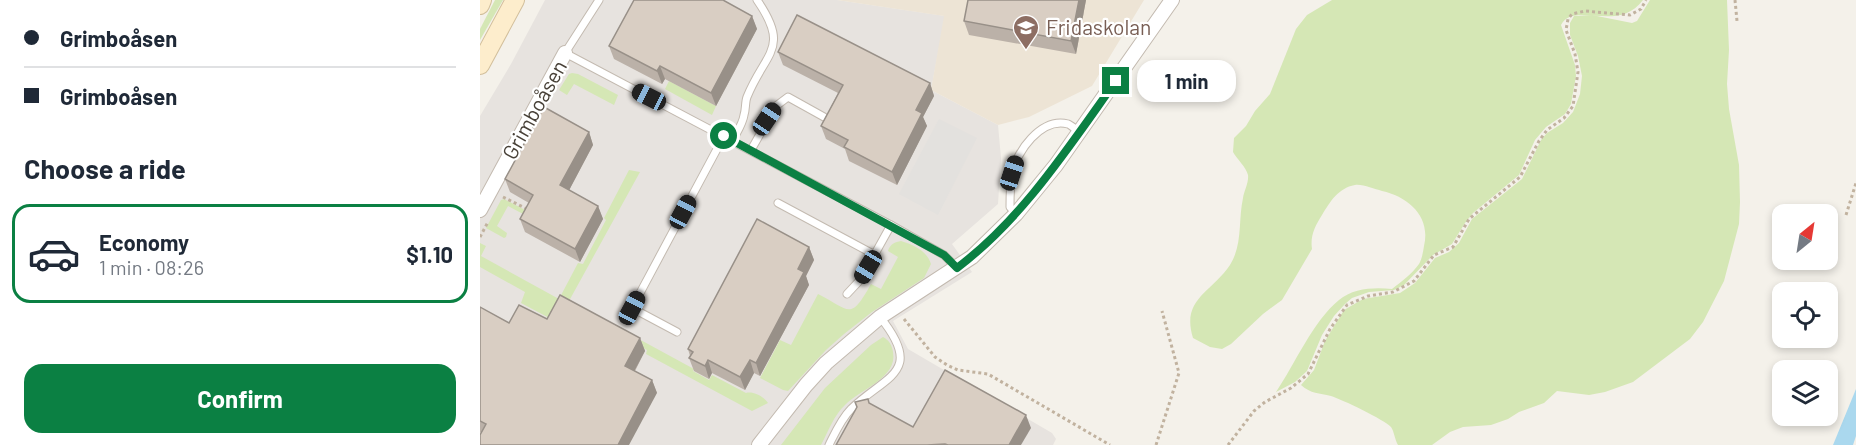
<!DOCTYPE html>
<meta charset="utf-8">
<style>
:root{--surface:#fff;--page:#f2f2f3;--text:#1f2937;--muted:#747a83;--line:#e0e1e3;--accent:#0b8043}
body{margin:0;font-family:Barlow,sans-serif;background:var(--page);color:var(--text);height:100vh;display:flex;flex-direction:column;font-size:22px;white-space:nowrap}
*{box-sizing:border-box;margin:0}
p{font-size:20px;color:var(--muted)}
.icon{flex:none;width:33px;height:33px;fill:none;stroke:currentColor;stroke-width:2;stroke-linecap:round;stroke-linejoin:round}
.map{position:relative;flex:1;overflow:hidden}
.side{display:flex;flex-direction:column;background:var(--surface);width:480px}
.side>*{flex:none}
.hud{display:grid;align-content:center;height:132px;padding:0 24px;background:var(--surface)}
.needle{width:39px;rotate:30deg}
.fabs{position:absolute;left:1292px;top:204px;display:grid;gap:12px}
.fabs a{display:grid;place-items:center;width:66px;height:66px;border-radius:12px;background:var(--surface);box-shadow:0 3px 9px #0003;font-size:30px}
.end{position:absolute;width:27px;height:27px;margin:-14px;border:8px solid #0b8043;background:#fff;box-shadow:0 0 0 3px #fff}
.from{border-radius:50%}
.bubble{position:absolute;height:42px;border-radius:18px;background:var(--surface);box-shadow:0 3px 9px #0003;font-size:20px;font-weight:700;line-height:42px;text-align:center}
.car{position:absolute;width:18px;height:36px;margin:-18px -9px;border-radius:8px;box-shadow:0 0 4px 2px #0007;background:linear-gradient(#222 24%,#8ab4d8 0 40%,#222 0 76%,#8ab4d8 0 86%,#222 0)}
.hud b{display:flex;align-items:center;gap:21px;height:57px;font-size:22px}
.hud b+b{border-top:2px solid var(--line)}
.hud i{width:15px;height:15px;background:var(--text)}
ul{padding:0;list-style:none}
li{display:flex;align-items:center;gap:18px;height:99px;margin:0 12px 9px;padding:0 12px;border:3px solid transparent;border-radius:18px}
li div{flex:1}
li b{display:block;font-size:22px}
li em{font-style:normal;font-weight:700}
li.selected{border-color:var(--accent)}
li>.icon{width:54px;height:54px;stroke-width:1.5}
h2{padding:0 24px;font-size:27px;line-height:72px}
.button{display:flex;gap:12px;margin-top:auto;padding:12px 24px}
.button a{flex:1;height:69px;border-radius:18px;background:var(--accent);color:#fff;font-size:24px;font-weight:700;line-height:69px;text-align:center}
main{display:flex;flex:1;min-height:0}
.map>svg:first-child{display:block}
.industrial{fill:#e7e3df}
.education{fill:#ede4d5}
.green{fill:#d5e7b5}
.parking{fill:#e3e1de}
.water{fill:#aad8ee}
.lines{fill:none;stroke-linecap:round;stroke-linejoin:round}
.lane-casing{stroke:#c3bab0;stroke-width:9}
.street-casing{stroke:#c3bab0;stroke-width:16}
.secondary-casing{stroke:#d2bf9b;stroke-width:20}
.path{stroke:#c1b29f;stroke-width:3;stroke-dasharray:3 3;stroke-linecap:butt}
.lane{stroke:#fff;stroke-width:7}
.street{stroke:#fff;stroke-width:14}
.secondary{stroke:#fdedcc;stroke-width:18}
.wall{fill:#bbb1a8}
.shaded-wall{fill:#989088}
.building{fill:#d9cec3;stroke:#989088;stroke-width:1.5}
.route{stroke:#0b8043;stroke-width:8}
.labels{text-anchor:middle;stroke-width:4.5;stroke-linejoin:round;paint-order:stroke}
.education-label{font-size:21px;fill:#785e54;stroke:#fff;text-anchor:start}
.street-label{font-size:21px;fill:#484138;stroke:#fff}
</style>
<main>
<section class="side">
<div class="hud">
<b><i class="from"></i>Grimboåsen</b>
<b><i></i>Grimboåsen</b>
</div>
<h2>Choose a ride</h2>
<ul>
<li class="selected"><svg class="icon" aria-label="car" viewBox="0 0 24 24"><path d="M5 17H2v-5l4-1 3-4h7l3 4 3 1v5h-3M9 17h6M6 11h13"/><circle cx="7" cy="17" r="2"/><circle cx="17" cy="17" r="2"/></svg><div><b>Economy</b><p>1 min · 08:26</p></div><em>$1.10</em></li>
</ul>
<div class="button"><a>Confirm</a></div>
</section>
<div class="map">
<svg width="1376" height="445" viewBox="0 0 1376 445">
<rect width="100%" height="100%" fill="#f4f1ea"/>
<polygon class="industrial" points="65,0 357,0 465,16 451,90 518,125 521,158 518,204 472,244 492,272 413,321 428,349 572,433 576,439 573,445 0,445 0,116 31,64"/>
<polygon class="education" points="357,0 664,0 612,86 549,117 518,125 451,90 464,16"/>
<g class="green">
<polygon points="15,0 23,0 0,40 0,29"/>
<path d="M 852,0 L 1163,0 C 1138,34 1094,0 1081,25 L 1095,65 L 1096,76 L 1091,104 L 1085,114 L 1066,127 L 1055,140 L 1039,175 L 993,213 L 985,223 L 972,244 L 953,255 L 924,285 L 914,290 L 889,292 L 872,298 L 865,304 L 854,316 L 842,335 L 827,371 L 815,382 L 796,392 C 815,364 833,321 859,300 C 873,288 895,287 912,289 C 922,281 932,274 939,264 C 942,259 943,252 944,246 C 951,217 929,197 902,191 C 894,189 883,184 875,185 C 858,188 850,202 842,215 C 835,226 830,236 832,249 L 802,300 L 783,314 L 751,344 L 742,349 L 730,347 L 713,338 C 701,299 731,293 750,265 C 763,244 758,221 763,198 C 764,191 769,182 768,175 C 766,167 757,159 753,152 L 754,138 L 766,126 L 775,111 L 790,94 L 816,29 L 827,15 Z"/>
<path d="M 1170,0 L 1247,0 L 1249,50 L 1247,84 L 1249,109 L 1259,165 L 1260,202 L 1259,224 L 1244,281 L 1223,322 L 1210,339 L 1153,382 L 1125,392 L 1109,395 L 1077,391 L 1064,403 L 1039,412 L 1028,419 L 1011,425 L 983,427 L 970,432 L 952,445 L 918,445 C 915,440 914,431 911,427 C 905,420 861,399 851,396 C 839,393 831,394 821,385 L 834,370 L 845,341 L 864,310 L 883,299 L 920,293 L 935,283 L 955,258 L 969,252 L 979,243 L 992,219 L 1042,179 L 1061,140 L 1067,133 L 1083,123 L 1093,112 L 1100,94 L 1102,76 L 1098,56 L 1090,35 L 1090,23 L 1094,16 L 1112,15 L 1152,23 L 1157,21 Z"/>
<polygon points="92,73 98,74 138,95 134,105 94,84 87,95 79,90 89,74"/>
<polygon points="189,81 236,106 232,115 185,89"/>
<path d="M 149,170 L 160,172 L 89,301 L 214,369 L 213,371 L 229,380 L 232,375 L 266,393 C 273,391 283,396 288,403 L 272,411 L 166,354 L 167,350 L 84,305 L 75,321 L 41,303 L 45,292 L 0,267 L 0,243 L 6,246 L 1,256 L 79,299 L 98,263 L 103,264 L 126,220 L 124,218 Z"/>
<polygon points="24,199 47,211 45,215 28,206 17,226 27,233 26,237 24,238 6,228 21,200"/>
<path d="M 421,241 C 434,245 447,251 451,264 L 444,278 L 392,312 L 364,334 L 346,350 L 308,391 L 303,390 L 280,378 L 300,340 L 311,345 L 338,294 C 370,310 370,322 391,284 L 401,289 L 418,257 L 408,251 C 410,244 415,242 421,241 Z"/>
<path d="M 403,337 C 409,340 412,345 413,352 C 418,378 379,390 365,405 C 354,415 348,432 341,445 L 301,445 L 345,388 L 391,345 Z"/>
</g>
<polygon class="parking" points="459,119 497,138 458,215 419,194"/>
<polygon class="water" points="1376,389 1376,436 1373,445 1353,445"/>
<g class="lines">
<defs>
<g id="lane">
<polyline points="119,0 85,53 411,225 464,255 477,268"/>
<path d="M 253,140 C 257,132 263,123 264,115 C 266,109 265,102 267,97 C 285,52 311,49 277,0"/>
<polyline points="271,150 296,106 308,97 344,117"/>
<polyline points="298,203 395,255"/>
<path d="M 536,214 L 530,207 C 530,196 530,185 532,174 C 536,152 561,117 588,124 C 591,125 596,130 600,132"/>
<polyline points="367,294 381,279 411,225"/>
<polyline points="197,332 152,308 244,136"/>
<path d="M 349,445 C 355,433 361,419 371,409 C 406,375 445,373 400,317"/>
</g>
<g id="street">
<polyline points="0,210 85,53"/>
<polyline points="279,445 326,385 346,363 400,317 492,257 536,214 576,165 692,0"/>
</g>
<g id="secondary">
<polyline points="0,5 2,0"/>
<polyline points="0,65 35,0"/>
</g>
</defs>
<use href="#lane" class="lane-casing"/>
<use href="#street" class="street-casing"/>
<use href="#secondary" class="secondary-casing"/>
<g class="path">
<polyline points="1255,0 1257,21"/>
<polyline points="23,197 49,210"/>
<polyline points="1366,215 1376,183"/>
<polyline points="0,237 8,222"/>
<polyline points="424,319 455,357 467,365 478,370 508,374 630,445"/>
<polyline points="676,445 699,373 682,311"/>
<polyline points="748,445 774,411 785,402 811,388 828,374 850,329 867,305 888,296 913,292 934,281 954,255 973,247 989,219 1040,177 1059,141 1067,130 1084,118 1093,106 1098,72 1095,54 1086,30 1088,19 1092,14 1105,11 1150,15 1161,9 1166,0"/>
</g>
<use href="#lane" class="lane"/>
<use href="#street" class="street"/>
<use href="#secondary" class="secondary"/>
</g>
<g class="wall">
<polygon points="488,0 606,0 596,54 489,35 484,21"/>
<polygon points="272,16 277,29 236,106 185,79 182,84 134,59 129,46"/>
<polygon points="298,52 450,83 454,96 443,117 447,126 417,185 369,161 365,149 346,139 341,126 358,93 303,65"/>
<polygon points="109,132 113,145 89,190 118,206 123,219 100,262 45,232 40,219 49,203 30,192 25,179"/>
<polygon points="329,247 334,260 326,276 329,285 280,376 274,373 265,390 232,373 229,379 214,371 209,358 210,356 208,349"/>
<polygon points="0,307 29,323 67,319 160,338 165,351 155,371 172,380 177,393 1,433 0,432"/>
</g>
<g class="shaded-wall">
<polygon points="599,0 606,0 596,54 591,41"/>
<polygon points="272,16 277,29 236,106 231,93"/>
<polygon points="180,66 185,79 182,84 177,71"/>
<polygon points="450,83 454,96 443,117 447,126 417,185 412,172 436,110"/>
<polygon points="109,132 113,145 85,198 80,185"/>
<polygon points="118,206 123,219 100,262 95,249"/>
<polygon points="329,247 334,260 326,276 329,285 280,376 276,363 318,269"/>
<polygon points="160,338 165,351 150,379 145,366"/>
<polygon points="228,360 232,373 229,379 225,366"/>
<polygon points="270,360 274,373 265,390 260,377"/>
<polygon points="172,380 177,393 149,445 138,445"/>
<polygon points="546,415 551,428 541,445 529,445"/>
</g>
<g class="building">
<polygon points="154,0 243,0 272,16 231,93 180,66 177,71 129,46"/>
<polygon points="488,0 599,0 591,41 484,21"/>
<polygon points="317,15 450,83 436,110 442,113 412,172 364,147 368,140 341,126 363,85 298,52"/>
<polygon points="64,107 109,132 80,185 118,206 95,249 40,219 53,195 25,179"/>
<polygon points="277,219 329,247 318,269 324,272 276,363 270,360 260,377 228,360 225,366 209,358 213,352 208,349"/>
<polygon points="80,295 160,338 145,366 172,380 138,445 0,445 0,435 6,424 0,421 0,307 29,323 39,305 67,319"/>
<polygon points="465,370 546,415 529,445 468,445 465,444 447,445 356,445 377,407 375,402 388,399 389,403 433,427"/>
</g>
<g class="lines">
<path class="route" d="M 244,136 L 464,255 L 477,268 C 543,218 588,148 636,81"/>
</g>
<defs>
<symbol id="school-pin" viewBox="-11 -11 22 30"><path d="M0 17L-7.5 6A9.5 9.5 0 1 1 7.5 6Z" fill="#8d6e63" stroke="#fff"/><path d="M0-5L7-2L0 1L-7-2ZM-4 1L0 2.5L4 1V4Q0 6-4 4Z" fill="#fff"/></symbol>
</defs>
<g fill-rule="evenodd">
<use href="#school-pin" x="531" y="13" width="30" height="40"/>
</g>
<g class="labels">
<g class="education-label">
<text x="566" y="35">Fridaskolan</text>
</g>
<g class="street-label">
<text transform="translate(55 110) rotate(-61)" y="7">Grimboåsen</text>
</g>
</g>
</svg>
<div class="fabs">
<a><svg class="needle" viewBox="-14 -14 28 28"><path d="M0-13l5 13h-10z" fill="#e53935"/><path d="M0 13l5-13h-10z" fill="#747a83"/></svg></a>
<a><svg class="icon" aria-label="locate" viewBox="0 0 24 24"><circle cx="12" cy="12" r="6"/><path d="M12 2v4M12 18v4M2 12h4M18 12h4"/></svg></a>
<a><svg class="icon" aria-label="layers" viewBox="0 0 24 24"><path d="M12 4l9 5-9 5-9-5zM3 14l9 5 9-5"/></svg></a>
</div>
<i class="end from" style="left:244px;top:136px"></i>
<i class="end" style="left:636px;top:81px"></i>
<div class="bubble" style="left:657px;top:60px;width:99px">1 min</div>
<i class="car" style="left:169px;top:97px;rotate:297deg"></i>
<i class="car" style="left:287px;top:119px;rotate:34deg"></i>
<i class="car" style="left:532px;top:173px;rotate:18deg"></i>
<i class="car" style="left:203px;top:212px;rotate:28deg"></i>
<i class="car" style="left:388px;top:267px;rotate:211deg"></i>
<i class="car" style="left:152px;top:308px;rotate:28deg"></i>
</div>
</main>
